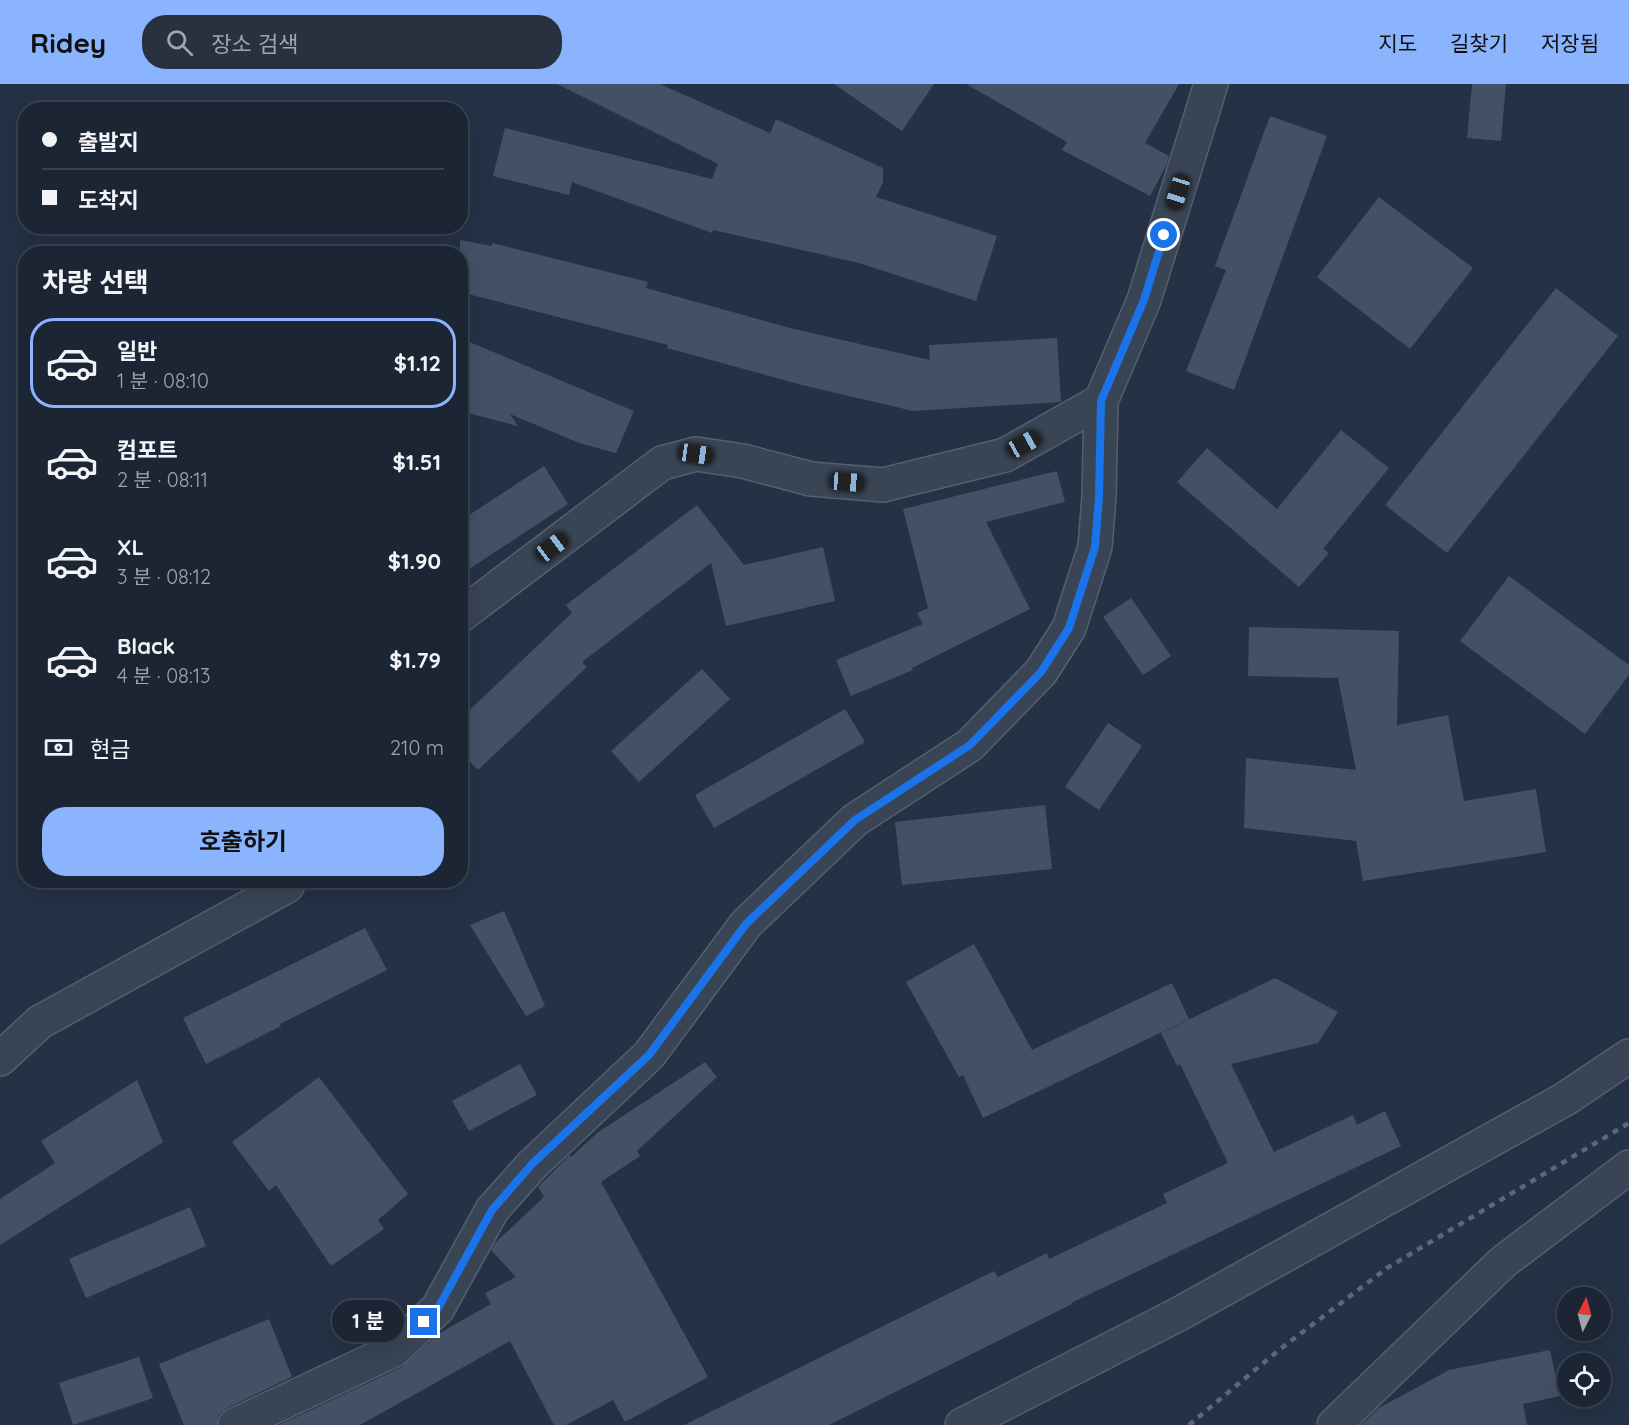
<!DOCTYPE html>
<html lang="ko">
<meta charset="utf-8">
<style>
:root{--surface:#1c2534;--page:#293140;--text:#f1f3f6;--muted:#a0a5ac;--line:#3a424f;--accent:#8bb4ff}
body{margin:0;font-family:Quicksand,"Noto Sans KR",sans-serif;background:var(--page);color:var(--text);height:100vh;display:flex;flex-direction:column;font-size:22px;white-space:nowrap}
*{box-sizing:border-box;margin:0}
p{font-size:20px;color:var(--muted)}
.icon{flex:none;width:33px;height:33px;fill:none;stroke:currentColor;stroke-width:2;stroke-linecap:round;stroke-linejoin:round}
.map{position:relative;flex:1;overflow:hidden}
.panel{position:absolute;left:18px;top:162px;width:450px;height:642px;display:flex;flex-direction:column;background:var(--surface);border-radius:24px;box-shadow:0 6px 24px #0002,0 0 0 2px var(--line)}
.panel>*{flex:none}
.hud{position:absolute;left:18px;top:18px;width:450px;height:132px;border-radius:24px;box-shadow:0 6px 24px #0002,0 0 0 2px var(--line);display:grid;align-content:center;height:132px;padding:0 24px;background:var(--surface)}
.needle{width:39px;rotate:6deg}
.buttons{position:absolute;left:1557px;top:1203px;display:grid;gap:12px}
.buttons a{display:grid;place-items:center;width:54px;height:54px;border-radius:50%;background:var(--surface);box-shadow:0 6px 24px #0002,0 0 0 2px var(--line);font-size:30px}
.end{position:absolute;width:27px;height:27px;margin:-14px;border:8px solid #1a73e8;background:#fff;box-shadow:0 0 0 3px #fff}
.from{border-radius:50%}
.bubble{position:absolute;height:42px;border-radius:21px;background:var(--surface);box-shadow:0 6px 24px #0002,0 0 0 2px var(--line);font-size:20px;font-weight:700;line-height:42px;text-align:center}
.car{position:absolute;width:18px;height:36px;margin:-18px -9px;border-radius:8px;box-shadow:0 0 4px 2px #0007;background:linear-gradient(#222 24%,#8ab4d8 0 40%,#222 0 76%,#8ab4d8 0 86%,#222 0)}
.hud b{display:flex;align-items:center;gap:21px;height:57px;font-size:22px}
.hud b+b{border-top:2px solid var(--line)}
.hud i{width:15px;height:15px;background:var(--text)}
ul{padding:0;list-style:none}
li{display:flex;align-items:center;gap:18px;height:90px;margin:0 12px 9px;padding:0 12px;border:3px solid transparent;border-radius:24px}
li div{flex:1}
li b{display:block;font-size:22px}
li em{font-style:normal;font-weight:700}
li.on{border-color:var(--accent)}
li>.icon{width:54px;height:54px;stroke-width:1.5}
h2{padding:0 24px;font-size:27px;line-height:72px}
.pay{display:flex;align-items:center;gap:15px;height:66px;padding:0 24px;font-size:22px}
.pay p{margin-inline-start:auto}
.button{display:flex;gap:12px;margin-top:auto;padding:12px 24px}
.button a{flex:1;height:69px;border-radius:24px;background:var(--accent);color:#111;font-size:24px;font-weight:700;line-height:69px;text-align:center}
header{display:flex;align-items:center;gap:36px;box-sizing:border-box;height:84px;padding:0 30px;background:var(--accent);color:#111}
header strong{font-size:28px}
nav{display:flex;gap:33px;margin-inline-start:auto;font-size:21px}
.search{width:420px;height:54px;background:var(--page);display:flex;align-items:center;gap:15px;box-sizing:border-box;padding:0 21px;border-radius:24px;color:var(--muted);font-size:22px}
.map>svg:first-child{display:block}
.building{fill:#435167}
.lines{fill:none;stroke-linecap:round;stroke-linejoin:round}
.minor-casing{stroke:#555f6f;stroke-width:36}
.tertiary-casing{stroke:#555f6f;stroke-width:36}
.minor{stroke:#394454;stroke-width:33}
.tertiary{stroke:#394454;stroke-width:33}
.rail{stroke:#5b677b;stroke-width:4.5;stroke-dasharray:6 6;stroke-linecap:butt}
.route{stroke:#1a73e8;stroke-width:8}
</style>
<header>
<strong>Ridey</strong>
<div class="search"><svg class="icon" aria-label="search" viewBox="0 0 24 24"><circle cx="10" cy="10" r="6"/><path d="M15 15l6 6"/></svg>장소 검색</div>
<nav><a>지도</a><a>길찾기</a><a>저장됨</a></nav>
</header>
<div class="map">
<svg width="1629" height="1341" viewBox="0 0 1629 1341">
<rect width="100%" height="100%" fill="#253145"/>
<g class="building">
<polygon points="557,0 660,0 770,49 776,35 883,84 883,98 876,113 997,152 976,217 859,179 713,146 712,149 572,98 569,111 493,92 505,44 712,95 718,80"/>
<polygon points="834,0 934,0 902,47"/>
<polygon points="966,0 1179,0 1145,59 1169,72 1167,80 1150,112 1062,66 1067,58"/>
<polygon points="1472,0 1506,0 1501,57 1467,54"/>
<polygon points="1270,32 1327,52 1234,306 1186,287 1226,186 1215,182"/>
<polygon points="1379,113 1473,184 1410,265 1317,193"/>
<polygon points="460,156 492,162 492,159 648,198 646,204 794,245 930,276 929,261 1057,254 1061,318 913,327 802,301 667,264 668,261 460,208"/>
<polygon points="1556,204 1618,252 1447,469 1385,421"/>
<polygon points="460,254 634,327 616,369 579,359 510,330 518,342 460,327"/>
<polygon points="1341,346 1389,384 1323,465 1329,469 1299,503 1177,398 1207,364 1277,425"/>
<polygon points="544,382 568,420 460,491 460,437"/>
<polygon points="1057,387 1065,418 986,438 1030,525 912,584 913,586 851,612 836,576 923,540 917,529 928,524 903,425"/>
<polygon points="697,421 744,481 823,463 835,517 726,542 711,479 582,578 587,583 478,686 460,668 460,635 572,529 566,521"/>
<polygon points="1509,492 1629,581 1629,591 1585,650 1460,557"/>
<polygon points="1131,514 1171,572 1143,591 1103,533"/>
<polygon points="1249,543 1399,547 1397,641 1448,631 1464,717 1536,705 1546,768 1363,797 1356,757 1244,744 1246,674 1356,686 1338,594 1248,592"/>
<polygon points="702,585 730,615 639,698 611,667"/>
<polygon points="845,625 865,658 714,744 695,711"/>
<polygon points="1108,639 1142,662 1099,726 1065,703"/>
<polygon points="1045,721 1052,785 902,801 895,738"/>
<polygon points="504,827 545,922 526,932 470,841"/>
<polygon points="365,844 387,886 280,940 281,942 206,980 183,934"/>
<polygon points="974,860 1032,966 1172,899 1189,935 983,1034 963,991 959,993 906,898"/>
<polygon points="1275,894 1338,928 1318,959 1231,980 1274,1068 1353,1031 1357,1041 1385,1027 1401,1062 1071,1219 1072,1220 829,1341 684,1341 994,1187 998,1193 1047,1169 1049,1175 1167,1119 1163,1110 1228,1079 1180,980 1177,982 1161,949"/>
<polygon points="705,978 717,993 637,1067 640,1072 601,1098 708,1293 625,1338 613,1316 566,1341 554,1341 510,1257 360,1341 279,1341 402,1283 438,1250 491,1220 485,1209 516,1193 491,1166 495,1159 544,1113 538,1103 570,1071 571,1073 597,1049"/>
<polygon points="520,980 537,1011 469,1047 452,1017"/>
<polygon points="319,993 408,1110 378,1136 384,1145 331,1182 276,1101 269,1107 232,1058"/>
<polygon points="137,996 163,1058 0,1161 0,1115 55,1079 41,1057"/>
<polygon points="190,1123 206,1162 86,1214 69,1175"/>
<polygon points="269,1235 292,1293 227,1324 219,1331 217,1341 184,1341 159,1280"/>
<polygon points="1550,1266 1560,1312 1523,1320 1527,1341 1361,1341 1379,1324 1449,1286"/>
<polygon points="139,1273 153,1314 73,1341 59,1299"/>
</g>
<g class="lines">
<defs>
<g id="minor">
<polyline points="460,532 662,379 696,370 743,377 811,395 883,401 1005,371 1101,317"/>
<polyline points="0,975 40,938 287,802 290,796"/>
<polyline points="235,1341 394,1266 438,1224 492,1126 532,1081 649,971 746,840 855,736 970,661 1041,588 1069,544 1095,463 1099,413 1101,317 1144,216 1211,0"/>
<polyline points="1334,1341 1503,1178 1629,1083"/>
</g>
<polyline id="tertiary" points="962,1341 1179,1230 1565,1015 1629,972"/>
</defs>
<use href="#minor" class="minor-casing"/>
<use href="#tertiary" class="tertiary-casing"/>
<use href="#minor" class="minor"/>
<use href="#tertiary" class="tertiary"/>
<polyline class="rail" points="1189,1341 1279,1266 1387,1184 1629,1039"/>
</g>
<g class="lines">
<polyline class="route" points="424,1238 438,1224 492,1126 532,1080 649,971 746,840 855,736 970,661 1041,588 1069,544 1095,463 1099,413 1101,317 1144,216 1164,151"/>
</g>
</svg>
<div class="buttons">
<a><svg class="needle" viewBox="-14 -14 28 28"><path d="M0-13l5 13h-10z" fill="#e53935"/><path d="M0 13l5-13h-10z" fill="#a0a5ac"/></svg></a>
<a><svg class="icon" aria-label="locate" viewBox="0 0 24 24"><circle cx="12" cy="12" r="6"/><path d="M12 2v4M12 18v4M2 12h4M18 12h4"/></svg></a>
</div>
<i class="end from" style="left:1164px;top:151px"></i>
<i class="end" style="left:424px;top:1238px"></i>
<div class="bubble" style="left:332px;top:1216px;width:72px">1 분</div>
<i class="car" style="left:1178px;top:108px;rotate:197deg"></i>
<i class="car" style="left:1024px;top:360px;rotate:61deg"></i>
<i class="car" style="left:696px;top:370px;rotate:98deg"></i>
<i class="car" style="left:847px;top:398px;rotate:94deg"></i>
<i class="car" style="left:552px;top:463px;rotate:53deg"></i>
<div class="hud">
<b><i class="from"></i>출발지</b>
<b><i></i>도착지</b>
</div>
<section class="panel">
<h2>차량 선택</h2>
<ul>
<li class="on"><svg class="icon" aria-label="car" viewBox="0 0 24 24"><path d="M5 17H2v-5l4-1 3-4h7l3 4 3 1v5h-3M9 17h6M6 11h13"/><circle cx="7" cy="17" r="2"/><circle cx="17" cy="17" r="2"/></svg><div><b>일반</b><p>1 분 · 08:10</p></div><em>$1.12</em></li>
<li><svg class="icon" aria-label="car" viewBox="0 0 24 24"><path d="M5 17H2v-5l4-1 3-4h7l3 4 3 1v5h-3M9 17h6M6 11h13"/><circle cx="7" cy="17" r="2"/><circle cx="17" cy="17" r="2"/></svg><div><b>컴포트</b><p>2 분 · 08:11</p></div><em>$1.51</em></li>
<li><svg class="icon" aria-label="car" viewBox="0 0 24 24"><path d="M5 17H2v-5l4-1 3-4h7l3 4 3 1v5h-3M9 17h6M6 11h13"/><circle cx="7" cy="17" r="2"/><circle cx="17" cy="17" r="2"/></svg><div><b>XL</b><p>3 분 · 08:12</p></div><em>$1.90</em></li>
<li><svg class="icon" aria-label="car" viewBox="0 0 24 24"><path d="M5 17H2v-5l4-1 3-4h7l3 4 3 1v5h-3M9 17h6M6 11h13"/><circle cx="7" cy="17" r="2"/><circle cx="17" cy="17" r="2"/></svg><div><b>Black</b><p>4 분 · 08:13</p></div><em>$1.79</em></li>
</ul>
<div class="pay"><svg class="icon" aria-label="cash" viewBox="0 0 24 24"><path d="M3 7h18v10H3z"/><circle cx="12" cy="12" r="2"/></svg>현금<p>210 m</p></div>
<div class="button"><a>호출하기</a></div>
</section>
</div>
